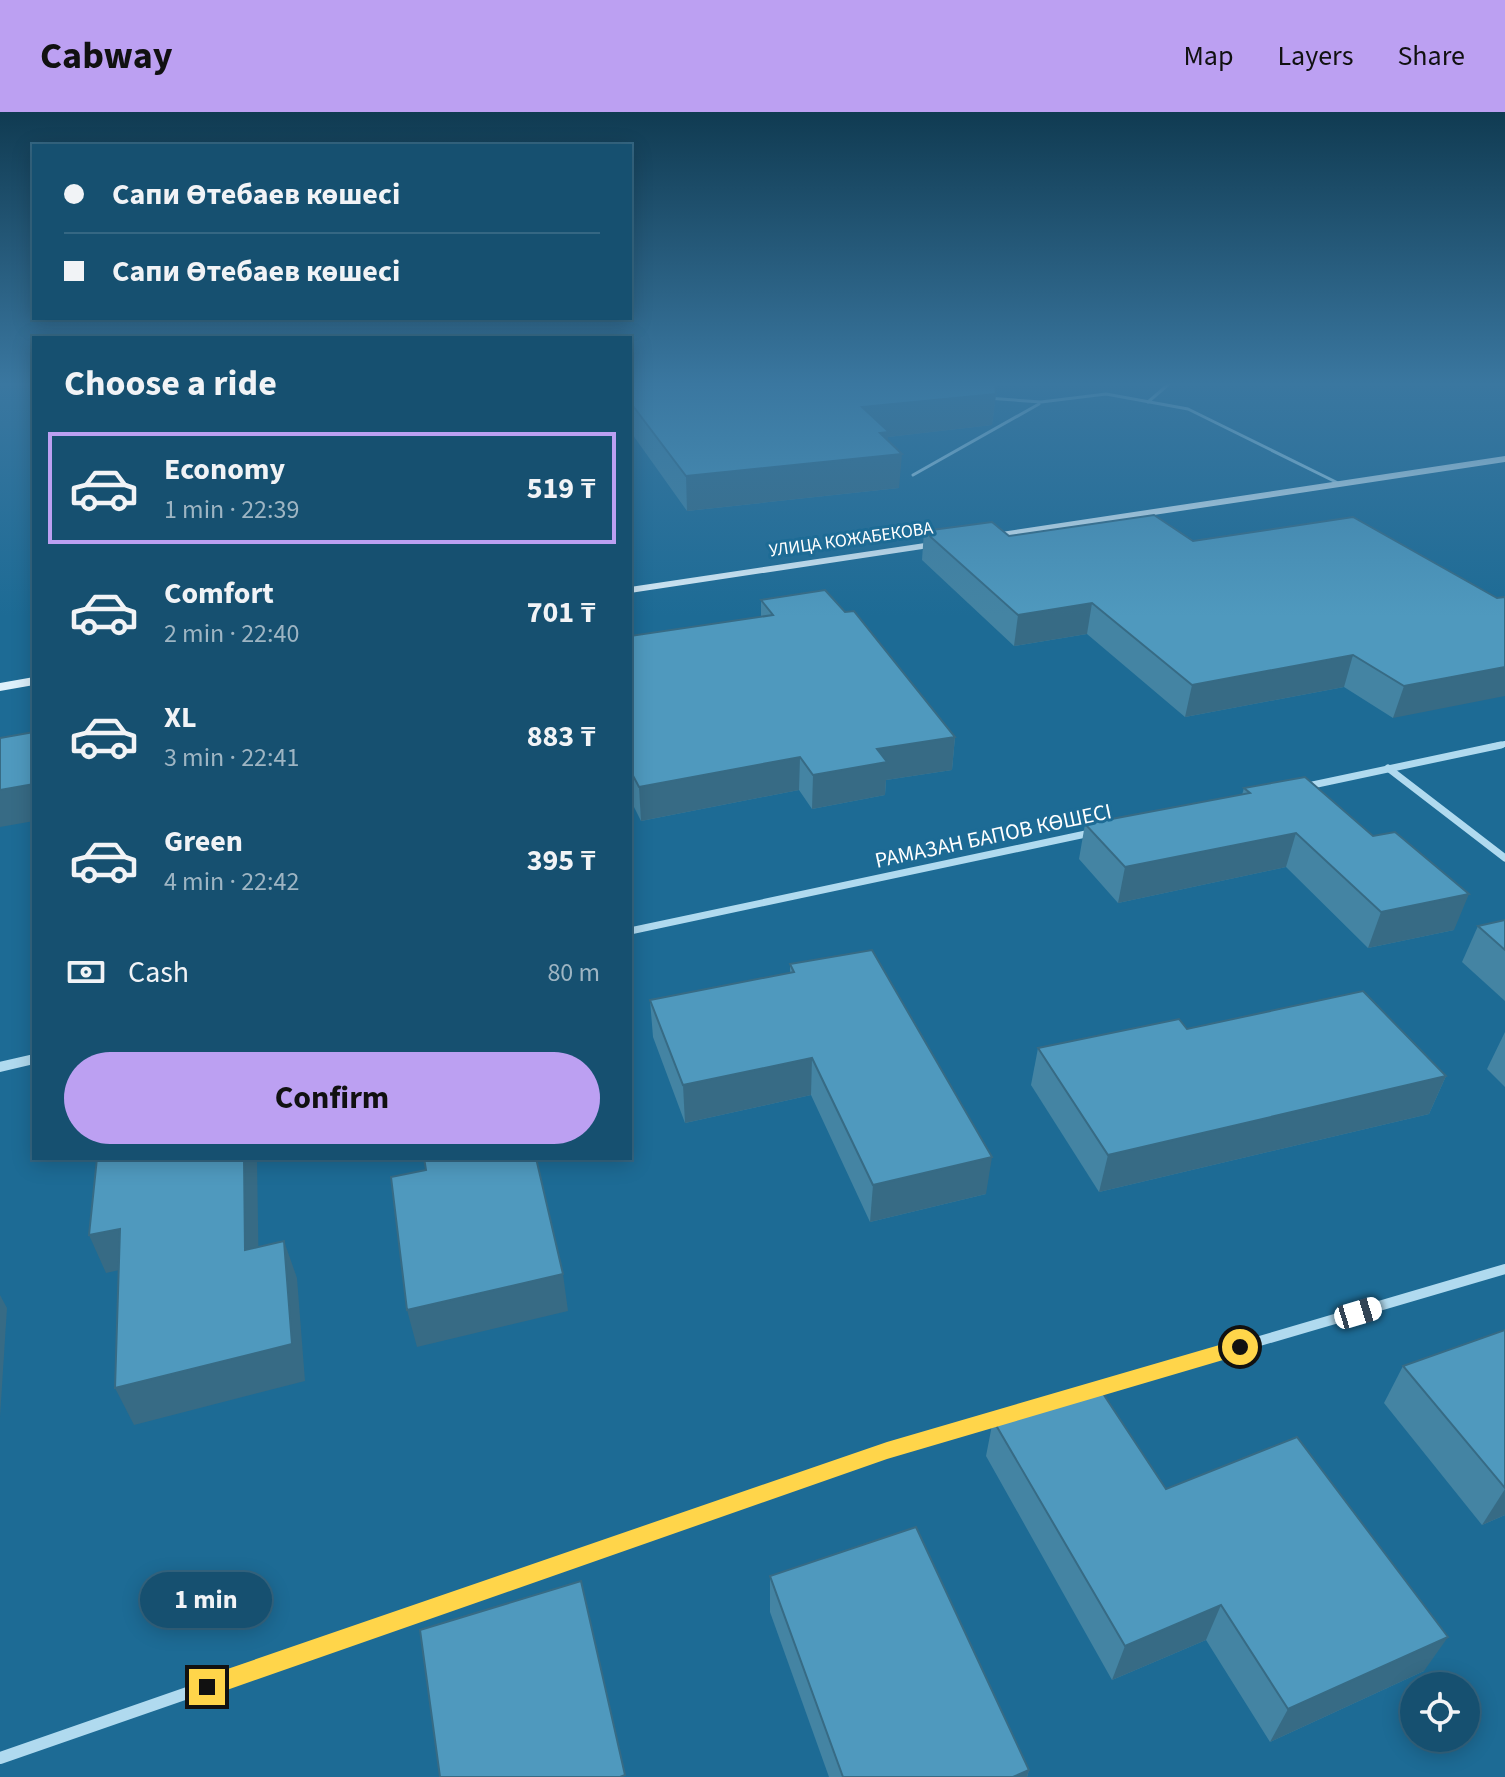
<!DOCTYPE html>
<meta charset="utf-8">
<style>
:root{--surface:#165070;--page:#1f5775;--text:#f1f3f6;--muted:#9eb5c3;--line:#356783;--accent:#bca0f2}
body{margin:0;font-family:"Source Sans 3",sans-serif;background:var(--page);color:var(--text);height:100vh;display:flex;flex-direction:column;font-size:30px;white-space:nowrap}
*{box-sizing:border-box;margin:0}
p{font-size:26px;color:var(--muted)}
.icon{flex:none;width:44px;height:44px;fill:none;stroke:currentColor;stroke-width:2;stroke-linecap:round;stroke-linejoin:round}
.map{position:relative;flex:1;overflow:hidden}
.sheet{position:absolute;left:32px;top:224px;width:600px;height:824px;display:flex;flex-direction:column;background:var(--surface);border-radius:0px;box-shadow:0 4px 20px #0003,0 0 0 2px var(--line)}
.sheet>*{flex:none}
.banner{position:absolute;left:32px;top:32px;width:600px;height:176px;border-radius:0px;box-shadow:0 4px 20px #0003,0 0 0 2px var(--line);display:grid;align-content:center;height:176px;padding:0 32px;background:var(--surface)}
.buttons{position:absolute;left:1400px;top:1560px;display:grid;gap:16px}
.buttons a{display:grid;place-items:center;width:80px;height:80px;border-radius:50%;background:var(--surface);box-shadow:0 4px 20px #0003,0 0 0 2px var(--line);font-size:40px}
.end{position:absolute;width:36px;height:36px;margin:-18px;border:10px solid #ffd54a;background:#111;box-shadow:0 0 0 4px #111}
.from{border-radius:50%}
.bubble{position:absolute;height:56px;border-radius:28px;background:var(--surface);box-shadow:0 4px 20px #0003,0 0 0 2px var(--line);font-size:26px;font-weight:700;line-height:56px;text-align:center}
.car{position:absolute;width:24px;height:48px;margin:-24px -12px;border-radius:10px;box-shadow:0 0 6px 2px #0007;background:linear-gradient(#fff 24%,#345 0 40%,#fff 0 76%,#345 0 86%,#fff 0)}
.banner b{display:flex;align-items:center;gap:28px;height:76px;font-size:30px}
.banner b+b{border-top:2px solid var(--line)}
.banner i{width:20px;height:20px;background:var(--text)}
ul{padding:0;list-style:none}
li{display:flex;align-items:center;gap:24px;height:112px;margin:0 16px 12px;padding:0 16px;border:4px solid transparent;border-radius:0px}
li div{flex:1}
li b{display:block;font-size:30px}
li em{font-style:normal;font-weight:700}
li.active{border-color:var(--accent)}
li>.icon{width:72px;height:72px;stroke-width:1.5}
h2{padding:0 32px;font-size:36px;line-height:96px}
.pay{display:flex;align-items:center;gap:20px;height:88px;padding:0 32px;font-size:30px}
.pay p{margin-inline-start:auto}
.primary-button{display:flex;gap:16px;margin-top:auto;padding:16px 32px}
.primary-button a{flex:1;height:92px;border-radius:48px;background:var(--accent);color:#111;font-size:32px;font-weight:700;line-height:92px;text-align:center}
header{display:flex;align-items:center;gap:48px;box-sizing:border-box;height:112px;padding:0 40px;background:var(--accent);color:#111}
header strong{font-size:38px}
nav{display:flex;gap:44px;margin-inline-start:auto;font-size:28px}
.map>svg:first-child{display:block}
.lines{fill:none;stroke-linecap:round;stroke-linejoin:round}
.service{stroke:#b0daef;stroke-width:3}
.minor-far3{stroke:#b0daef;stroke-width:6}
.minor-far2{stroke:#b0daef;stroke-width:7}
.minor-far1{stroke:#b0daef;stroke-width:10}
.minor{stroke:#b0daef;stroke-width:12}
.secondary{fill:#ddf0fb;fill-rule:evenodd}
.wall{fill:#4484a3}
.shaded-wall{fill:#376b85}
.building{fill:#4f99be;stroke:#376b85;stroke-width:2}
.route{fill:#ffd54a}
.labels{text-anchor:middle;stroke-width:6;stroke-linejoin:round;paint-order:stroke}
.far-street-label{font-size:18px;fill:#fff;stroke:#1d6b95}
.street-label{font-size:22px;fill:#fff;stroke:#1d6b95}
</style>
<header>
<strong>Cabway</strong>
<nav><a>Map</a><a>Layers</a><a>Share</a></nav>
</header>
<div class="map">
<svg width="1505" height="1665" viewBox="0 0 1505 1665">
<rect width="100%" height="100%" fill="#1d6b95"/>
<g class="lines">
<g class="service">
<polyline points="987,286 1041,290 1106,282 1188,297 1340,372"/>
<polyline points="1148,290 1170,271"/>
<polyline points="913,363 1039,292"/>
</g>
<polyline class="minor-far3" points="1492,635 1505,632"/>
<g class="minor-far2">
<polyline points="1388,656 1505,746"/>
<polyline points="1303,675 1501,633"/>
<polyline points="630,819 1095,720"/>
</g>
<g class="minor-far1">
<polyline points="0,955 34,947"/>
<polyline points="1246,1233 1505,1157"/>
</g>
<g class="minor">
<polyline points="1091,1279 1253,1231"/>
<polyline points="0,1646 887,1338 1009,1303"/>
</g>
<g class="secondary">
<polygon points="1505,344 1505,350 988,428 983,425 988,422"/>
<polygon points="945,428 949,429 949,433 630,481 630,475"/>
<polygon points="34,565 34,573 0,579 0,571"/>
</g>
</g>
<g class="wall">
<polygon points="630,271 996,282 992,313 888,325 888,329 899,376 687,399 630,319"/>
<polygon points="924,419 1009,424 1193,429 1497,486 1393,606 1344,575 1185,605 1087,522 1014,534 922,448"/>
<polygon points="761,488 955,625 952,658 886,668 885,683 812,697 799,678 641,709 632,691 630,691 630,524 761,505"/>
<polygon points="1244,676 1454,818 1368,836 1286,755 1118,791 1079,747 1085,712 1242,683"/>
<polygon points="1505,808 1505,889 1462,850 1478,814"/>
<polygon points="790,852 986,1082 870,1110 811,983 685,1011 653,925 650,888 790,861"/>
<polygon points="1187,917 1446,964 1429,1002 1099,1080 1031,973 1038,936"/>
<polygon points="1505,920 1505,975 1487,957"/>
<polygon points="1505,1218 1505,1403 1482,1413 1384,1291 1403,1254"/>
<polygon points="993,1308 1166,1377 1424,1559 1270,1630 1206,1528 1112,1568 986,1344"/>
<polygon points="770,1464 1029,1658 1027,1665 829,1665 770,1500"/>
</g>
<g class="shaded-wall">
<polygon points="996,282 992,313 888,325 887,344 902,342 899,376 687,399 686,364 862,295"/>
<polygon points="1092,491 1087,522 1014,534 1018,503"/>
<polygon points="1353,543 1344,575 1185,605 1192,573"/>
<polygon points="1505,555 1505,584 1393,606 1404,574"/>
<polygon points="955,625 952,658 886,668 885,683 812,697 813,663 877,637"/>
<polygon points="800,645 799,678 641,709 639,675"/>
<polygon points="630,666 632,691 630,691"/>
<polygon points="34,672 34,709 0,715 0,678"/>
<polygon points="1296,721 1286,755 1118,791 1125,755"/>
<polygon points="1469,782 1454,818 1368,836 1381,800"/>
<polygon points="812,946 811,983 685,1011 683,973"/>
<polygon points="1446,964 1429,1002 1099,1080 1108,1043"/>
<polygon points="992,1045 986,1082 870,1110 873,1073"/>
<polygon points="244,1046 257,1046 259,1175 245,1138"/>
<polygon points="120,1117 137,1154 106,1161 89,1123"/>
<polygon points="284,1129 297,1166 305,1269 134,1313 115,1276"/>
<polygon points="563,1162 568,1199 417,1235 407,1198"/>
<polygon points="0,1183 7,1196 0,1305"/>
<polygon points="1505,1377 1505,1403 1482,1413"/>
<polygon points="1221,1493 1206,1528 1112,1568 1125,1534"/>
<polygon points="1448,1525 1424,1559 1270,1630 1288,1597"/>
<polygon points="1029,1658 1027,1665 1013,1665"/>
</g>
<g class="building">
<polygon points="630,271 995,271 996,282 862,295 889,320 880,321 902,342 686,364 630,290"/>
<polygon points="1154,403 1193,429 1353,405 1497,486 1505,485 1505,555 1404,574 1353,543 1192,573 1092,491 1018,503 924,419 992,410 1009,424"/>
<polygon points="825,478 845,500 854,499 955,625 877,637 887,650 813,663 800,645 639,675 630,658 630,524 773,503 761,488"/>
<polygon points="34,620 34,672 0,678 0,626"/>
<polygon points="1305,665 1373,724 1395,720 1469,782 1381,800 1296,721 1125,755 1085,712 1250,681 1244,676"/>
<polygon points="1505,808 1505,838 1478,814"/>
<polygon points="872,838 992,1045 873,1073 812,946 683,973 650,888 794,860 790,852"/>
<polygon points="1363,879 1446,964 1108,1043 1038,936 1179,907 1187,917"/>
<polygon points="97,1046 244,1046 245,1138 284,1129 292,1232 115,1276 120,1117 89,1123"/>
<polygon points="424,1046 536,1046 563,1162 407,1198 391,1065 426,1058"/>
<polygon points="1505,1218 1505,1376 1403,1254"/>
<polygon points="1096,1271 1166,1377 1297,1325 1448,1525 1288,1597 1221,1493 1125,1534 993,1308"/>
<polygon points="916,1415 1029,1658 1013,1665 843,1665 770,1464"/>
<polygon points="581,1469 625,1663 620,1665 440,1665 420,1518"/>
</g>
<linearGradient id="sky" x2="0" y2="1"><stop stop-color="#103b52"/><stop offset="0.54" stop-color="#3a77a0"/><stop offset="1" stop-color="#3a77a0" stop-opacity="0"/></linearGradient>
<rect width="1505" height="504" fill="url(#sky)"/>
<polygon class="route" points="1240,1227 1249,1235 1240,1243 887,1347 207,1585 199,1582 196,1575 199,1567 207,1564 887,1330"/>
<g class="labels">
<g class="far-street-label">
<text transform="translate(851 427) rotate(-8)" y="6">УЛИЦА КОЖАБЕКОВА</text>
</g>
<g class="street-label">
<text transform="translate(993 723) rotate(-12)" y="8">РАМАЗАН БАПОВ КӨШЕСІ</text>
</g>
</g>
</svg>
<div class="buttons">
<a><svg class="icon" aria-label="locate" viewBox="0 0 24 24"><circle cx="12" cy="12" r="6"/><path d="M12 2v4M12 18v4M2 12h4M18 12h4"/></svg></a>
</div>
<i class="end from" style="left:1240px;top:1235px"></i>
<i class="end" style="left:207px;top:1575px"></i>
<div class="bubble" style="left:140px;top:1460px;width:132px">1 min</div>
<i class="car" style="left:1358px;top:1201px;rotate:73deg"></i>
<div class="banner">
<b><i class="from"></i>Сапи Өтебаев көшесі</b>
<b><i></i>Сапи Өтебаев көшесі</b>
</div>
<section class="sheet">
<h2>Choose a ride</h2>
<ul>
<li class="active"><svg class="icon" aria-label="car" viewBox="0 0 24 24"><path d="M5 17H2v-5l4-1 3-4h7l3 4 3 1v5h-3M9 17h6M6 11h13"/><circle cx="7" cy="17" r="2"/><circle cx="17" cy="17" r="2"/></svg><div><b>Economy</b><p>1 min · 22:39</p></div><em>519 ₸</em></li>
<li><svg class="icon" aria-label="car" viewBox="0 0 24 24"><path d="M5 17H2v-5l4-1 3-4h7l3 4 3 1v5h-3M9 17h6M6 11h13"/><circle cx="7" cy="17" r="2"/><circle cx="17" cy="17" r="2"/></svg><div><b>Comfort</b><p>2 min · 22:40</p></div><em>701 ₸</em></li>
<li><svg class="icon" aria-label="car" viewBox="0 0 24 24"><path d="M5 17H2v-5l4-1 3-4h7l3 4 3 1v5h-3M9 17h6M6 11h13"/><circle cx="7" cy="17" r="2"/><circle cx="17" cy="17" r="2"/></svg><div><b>XL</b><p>3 min · 22:41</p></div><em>883 ₸</em></li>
<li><svg class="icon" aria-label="car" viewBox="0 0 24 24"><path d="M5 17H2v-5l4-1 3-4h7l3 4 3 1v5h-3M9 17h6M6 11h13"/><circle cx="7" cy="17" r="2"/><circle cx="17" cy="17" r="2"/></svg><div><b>Green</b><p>4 min · 22:42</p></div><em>395 ₸</em></li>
</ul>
<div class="pay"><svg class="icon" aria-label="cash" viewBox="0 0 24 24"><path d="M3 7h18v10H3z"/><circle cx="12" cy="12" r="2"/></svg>Cash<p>80 m</p></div>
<div class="primary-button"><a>Confirm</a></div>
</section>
</div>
